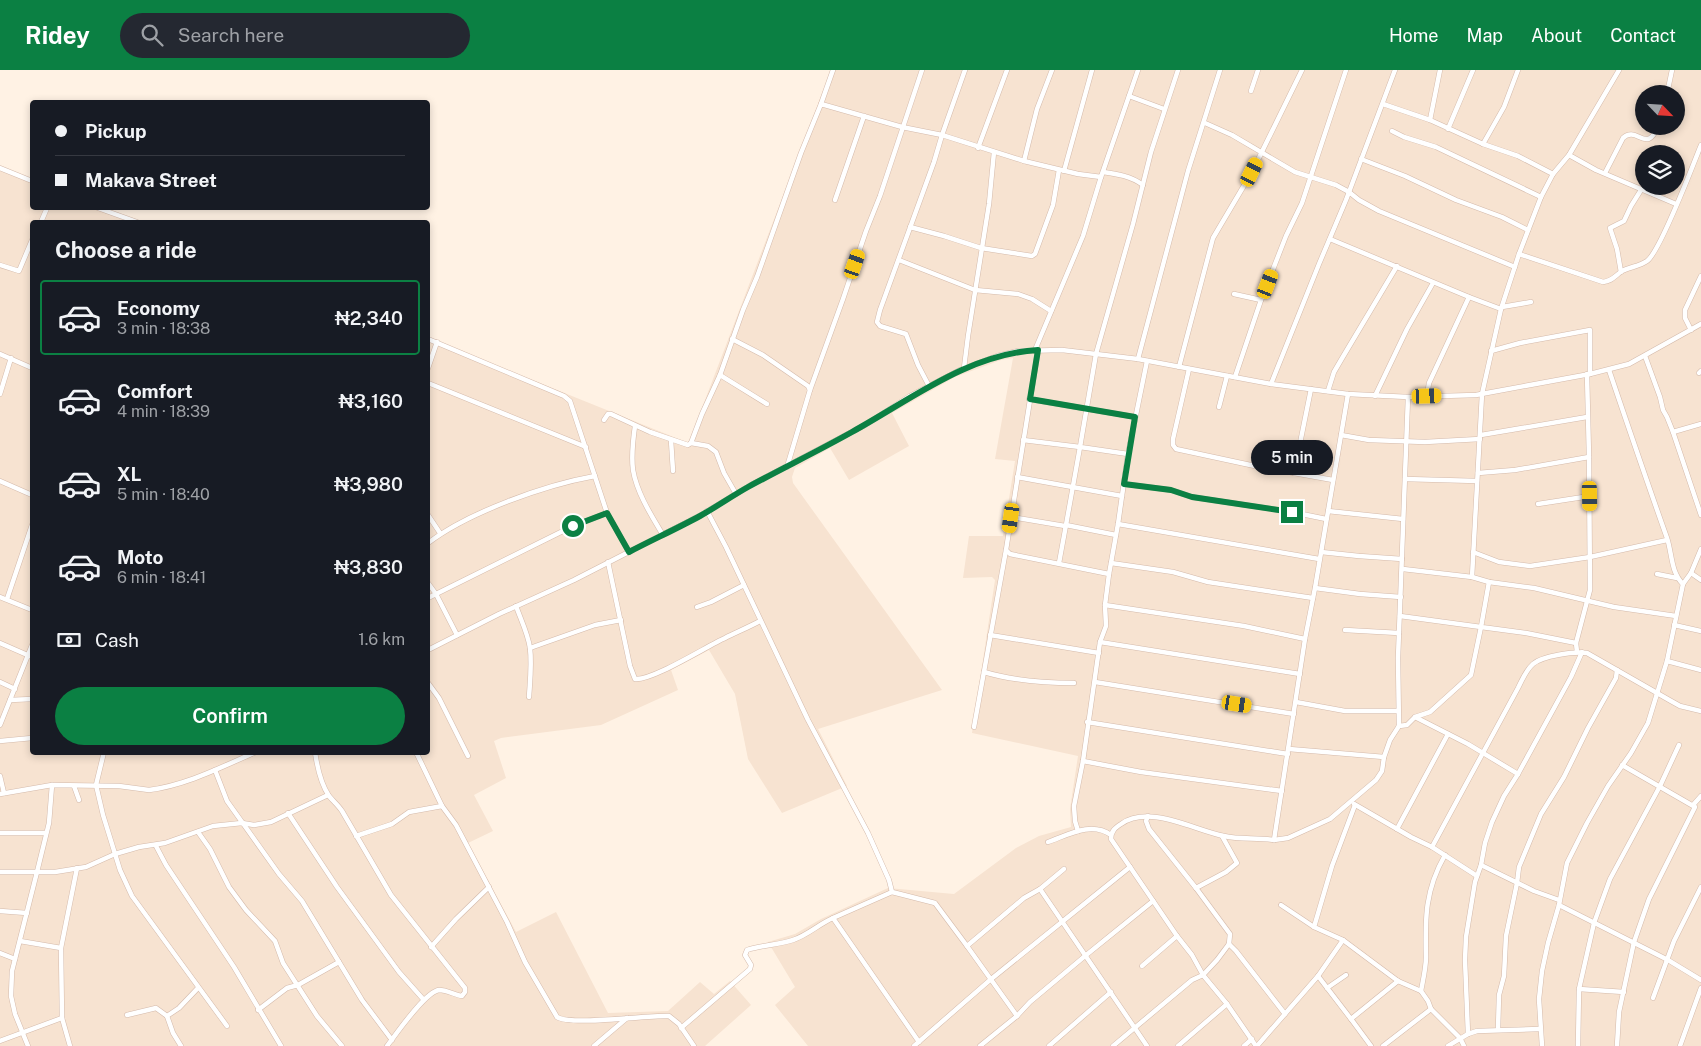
<!DOCTYPE html>
<meta charset="utf-8">
<style>
:root{--surface:#171b24;--page:#242831;--text:#f1f3f6;--muted:#9ea1a6;--line:#363941;--accent:#0b8043}
body{margin:0;font-family:"Public Sans",sans-serif;background:var(--page);color:var(--text);height:100vh;display:flex;flex-direction:column;font-size:19px;white-space:nowrap}
*{box-sizing:border-box;margin:0}
p{font-size:16px;color:var(--muted)}
.icon{flex:none;width:28px;height:28px;fill:none;stroke:currentColor;stroke-width:2;stroke-linecap:round;stroke-linejoin:round}
.map{position:relative;flex:1;overflow:hidden}
.side{position:absolute;left:30px;top:150px;width:400px;height:535px;display:flex;flex-direction:column;background:var(--surface);border-radius:5px;box-shadow:0 2px 8px #0003}
.side>*{flex:none}
.banner{position:absolute;left:30px;top:30px;width:400px;height:110px;border-radius:5px;box-shadow:0 2px 8px #0003;display:grid;align-content:center;height:110px;padding:0 25px;background:var(--surface)}
.needle{width:32px;rotate:115deg}
.controls{position:absolute;left:1635px;top:15px;display:grid;gap:10px}
.controls a{display:grid;place-items:center;width:50px;height:50px;border-radius:50%;background:var(--surface);box-shadow:0 2px 8px #0003;font-size:25px}
.end{position:absolute;width:22px;height:22px;margin:-11px;border:6px solid #0b8043;background:#fff;box-shadow:0 0 0 2px #fff}
.from{border-radius:50%}
.bubble{position:absolute;height:35px;border-radius:18px;background:var(--surface);box-shadow:0 2px 8px #0003;font-size:16px;font-weight:600;line-height:35px;text-align:center}
.car{position:absolute;width:15px;height:30px;margin:-15px -8px;border-radius:6px;box-shadow:0 0 4px 1px #0007;background:linear-gradient(#f5c518 24%,#345 0 40%,#f5c518 0 76%,#345 0 86%,#f5c518 0)}
.banner b{display:flex;align-items:center;gap:18px;height:48px;font-size:19px}
.banner b+b{border-top:1px solid var(--line)}
.banner i{width:12px;height:12px;background:var(--text)}
ul{padding:0;list-style:none}
li{display:flex;align-items:center;gap:15px;height:75px;margin:0 10px 8px;padding:0 15px;border:2px solid transparent;border-radius:5px}
li div{flex:1}
li b{display:block;font-size:19px}
li em{font-style:normal;font-weight:600}
li.on{border-color:var(--accent)}
li>.icon{width:45px;height:45px;stroke-width:1.5}
h2{padding:0 25px;font-size:22px;line-height:60px}
.pay{display:flex;align-items:center;gap:12px;height:55px;padding:0 25px;font-size:19px}
.pay p{margin-inline-start:auto}
.button{display:flex;gap:10px;margin-top:auto;padding:10px 25px}
.button a{flex:1;height:58px;border-radius:30px;background:var(--accent);color:#fff;font-size:20px;font-weight:600;line-height:58px;text-align:center}
header{display:flex;align-items:center;gap:30px;box-sizing:border-box;height:70px;padding:0 25px;background:var(--accent);color:#fff}
header strong{font-size:24px}
nav{display:flex;gap:28px;margin-inline-start:auto;font-size:18px}
.search{width:350px;height:45px;background:var(--page);display:flex;align-items:center;gap:12px;box-sizing:border-box;padding:0 18px;border-radius:28px;color:var(--muted);font-size:19px}
.map>svg:first-child{display:block}
.residential{fill:#f7e3d1;fill-rule:evenodd}
.lines{fill:none;stroke-linecap:round;stroke-linejoin:round}
.street-casing{stroke:#d4baab;stroke-width:5.5}
.street{stroke:#fff;stroke-width:4.5}
.route{stroke:#0b8043;stroke-width:6}
</style>
<header>
<strong>Ridey</strong>
<div class="search"><svg class="icon" aria-label="search" viewBox="0 0 24 24"><circle cx="10" cy="10" r="6"/><path d="M15 15l6 6"/></svg>Search here</div>
<nav><a>Home</a><a>Map</a><a>About</a><a>Contact</a></nav>
</header>
<div class="map">
<svg width="1701" height="976" viewBox="0 0 1701 976">
<rect width="100%" height="100%" fill="#fff2e4"/>
<path class="residential" d="M 831,0 L 1701,0 L 1701,976 L 808,976 L 775,935 L 795,917 L 768,872 L 795,864 L 821,849 L 888,818 L 954,824 L 1016,778 L 1039,766 L 1071,757 L 1070,739 L 1078,686 L 972,663 L 995,510 L 992,507 L 963,508 L 969,466 L 1003,466 L 1015,391 L 995,389 L 1013,288 L 1001,290 L 955,307 L 892,343 L 909,376 L 849,410 L 830,378 L 795,398 L 792,407 L 793,413 L 942,620 L 818,659 L 847,716 L 782,743 L 748,689 L 735,624 L 709,580 L 671,600 L 678,620 L 601,655 L 501,668 L 494,671 L 506,708 L 474,725 L 493,761 L 468,773 L 516,862 L 556,842 L 608,943 L 668,941 L 700,912 L 714,924 L 730,911 L 751,935 L 705,976 L 0,976 L 0,96 L 32,109 L 32,138 L 104,138 L 141,152 L 32,152 L 32,682 L 428,682 L 428,268 L 686,372 L 689,372 ZM 1644,24 L 1676,24 L 1676,56 L 1644,56 ZM 1644,84 L 1676,84 L 1676,116 L 1644,116 Z"/>
<g class="lines">
<defs>
<g id="street">
<polyline points="1251,21 1258,0"/>
<polyline points="1667,24 1672,0"/>
<polyline points="1129,26 1164,39"/>
<polyline points="821,34 833,0"/>
<polyline points="1383,34 1430,50 1483,74 1518,86 1553,104"/>
<polyline points="1430,50 1440,0"/>
<polyline points="1205,53 1232,65 1295,102 1336,115 1349,122 1359,130 1379,141 1515,197"/>
<polyline points="1448,59 1473,0"/>
<polyline points="1392,61 1404,67 1436,77 1541,127"/>
<polyline points="1483,74 1504,37 1518,0"/>
<polyline points="978,78 1007,0"/>
<polyline points="1569,85 1596,100 1676,134"/>
<polyline points="1361,89 1405,106 1456,130 1502,147 1528,160"/>
<polyline points="1024,91 1037,39 1052,0"/>
<polyline points="0,98 32,111"/>
<polyline points="1064,101 1092,0"/>
<path d="M 1103,102 C 1117,104 1131,106 1143,115"/>
<path d="M 1605,103 L 1623,68 C 1637,55 1647,85 1658,56"/>
<polyline points="835,130 864,46"/>
<polyline points="98,138 137,152"/>
<polyline points="41,152 47,138"/>
<polyline points="910,157 944,166 981,178 1032,186 1035,184 1053,135 1059,100"/>
<polyline points="1330,169 1469,227 1501,239"/>
<path d="M 1519,184 L 1603,212 C 1612,211 1615,206 1622,201 C 1630,197 1640,196 1647,191 C 1660,182 1693,95 1701,75"/>
<polyline points="899,190 975,220 1018,224 1032,229 1051,241"/>
<polyline points="0,195 19,201 32,170"/>
<polyline points="1621,202 1617,179 1610,158 1624,151 1631,136 1641,120"/>
<polyline points="1234,224 1261,230"/>
<polyline points="1502,237 1531,232"/>
<polyline points="1691,260 1685,248 1685,240 1701,206"/>
<polyline points="428,269 564,326 570,331 607,443 629,482"/>
<polyline points="732,269 763,285 808,316 810,320 787,397"/>
<polyline points="1035,280 1083,166 1101,107"/>
<polyline points="1038,280 1006,480 1010,484 1109,504"/>
<polyline points="1491,281 1520,273 1590,260 1590,304"/>
<polyline points="0,284 32,298"/>
<polyline points="1645,286 1660,327 1663,340 1667,347 1673,362 1701,445"/>
<polyline points="1138,289 1188,101 1220,0"/>
<polyline points="1179,297 1213,168 1252,102 1302,0"/>
<polyline points="428,298 437,272"/>
<polyline points="964,298 968,266 989,134 994,82"/>
<polyline points="1189,299 1173,369 1173,375 1176,379 1255,396 1333,410"/>
<path d="M 1609,300 C 1628,356 1647,412 1667,468 C 1672,483 1671,503 1683,514"/>
<polyline points="1699,303 1701,301"/>
<polyline points="720,305 767,334"/>
<polyline points="1235,307 1261,230 1286,166 1302,133 1346,0"/>
<polyline points="428,313 586,377"/>
<polyline points="1271,314 1319,194 1346,130 1395,0"/>
<polyline points="929,316 918,295 906,264 880,256 877,252 880,240 934,92 942,65 965,0"/>
<polyline points="810,320 843,229 866,161 880,126 922,0"/>
<polyline points="1328,321 1334,302 1341,290 1397,196"/>
<polyline points="0,324 11,288"/>
<polyline points="1375,326 1407,259 1433,213"/>
<polyline points="1427,326 1429,313 1469,227"/>
<polyline points="1029,329 1135,347"/>
<polyline points="1219,337 1227,306"/>
<polyline points="604,350 608,344 611,344 650,362 688,375 691,373 702,344 720,305 743,240 757,207 801,83 821,34 902,57 942,65 1024,91 1078,104 1101,107 1138,0"/>
<path d="M 635,356 C 633,370 631,385 633,400 C 637,423 651,445 663,465"/>
<polyline points="1673,362 1701,354"/>
<polyline points="1341,365 1369,370 1425,372 1480,369"/>
<polyline points="1481,365 1587,347"/>
<polyline points="671,370 673,401"/>
<polyline points="1023,370 1080,377 1066,455"/>
<polyline points="691,373 708,376 716,382 724,403 736,424"/>
<polyline points="1128,384 1080,377 1096,284 1133,154 1151,82 1178,0"/>
<polyline points="1294,403 1311,319"/>
<polyline points="1478,403 1515,400 1589,387"/>
<polyline points="1017,407 1122,426"/>
<polyline points="1405,409 1477,411"/>
<polyline points="0,411 32,425"/>
<polyline points="1124,414 1171,420 1192,427 1292,442 1326,449"/>
<polyline points="1538,434 1590,426"/>
<polyline points="707,441 726,477 808,650 868,763 889,810 892,822 935,833 967,876"/>
<polyline points="1328,441 1403,449"/>
<polyline points="428,445 440,463"/>
<polyline points="1011,447 1065,456"/>
<polyline points="1118,454 1319,489"/>
<path d="M 428,473 C 469,442 545,415 595,406"/>
<polyline points="1321,482 1359,486 1402,489"/>
<polyline points="1473,482 1499,492 1530,496 1590,487 1667,470"/>
<path d="M 608,492 L 630,596 L 635,609 C 652,611 707,576 725,568 C 737,562 749,557 760,551"/>
<polyline points="1059,493 1066,455 1116,465"/>
<polyline points="1111,493 1173,502 1208,512 1313,528"/>
<polyline points="1403,499 1472,507 1489,512 1534,518 1614,537 1676,546"/>
<polyline points="1691,503 1701,510"/>
<polyline points="1657,504 1677,508"/>
<polyline points="1472,507 1482,324 1501,239 1519,184 1541,127 1553,104 1569,85 1619,0"/>
<polyline points="1489,512 1481,557 1526,563 1576,573"/>
<polyline points="428,513 436,524 457,565"/>
<polyline points="1315,518 1360,524 1401,527"/>
<polyline points="0,527 32,540"/>
<polyline points="428,528 573,456 607,443"/>
<polyline points="7,529 32,455"/>
<polyline points="1105,535 1244,556 1305,569"/>
<path d="M 516,536 C 521,550 528,564 530,578 C 532,594 530,611 529,627"/>
<polyline points="697,537 711,532 744,515"/>
<polyline points="1674,555 1701,561"/>
<polyline points="1345,560 1399,563"/>
<polyline points="990,565 1099,583"/>
<polyline points="1100,572 1300,604"/>
<polyline points="0,573 32,587"/>
<polyline points="530,578 595,555 621,550"/>
<polyline points="428,580 499,544 574,510 701,445 749,416 865,355 910,326 960,300 997,286 1018,281 1062,280 1138,289 1271,314 1348,324 1408,327 1476,325 1590,304 1629,294 1701,254"/>
<polyline points="1577,582 1576,573 1590,520 1589,387 1587,304"/>
<polyline points="1667,591 1701,600"/>
<path d="M 984,602 C 1014,611 1043,613 1074,613"/>
<polyline points="0,612 15,619"/>
<polyline points="1095,612 1294,644"/>
<polyline points="428,613 439,628 468,686"/>
<polyline points="10,630 32,629"/>
<polyline points="1296,632 1345,641 1398,641"/>
<polyline points="1415,647 1468,674 1518,704 1571,607 1582,582"/>
<polyline points="1087,652 1288,684"/>
<polyline points="0,655 32,575"/>
<polyline points="1399,656 1398,588 1408,327"/>
<polyline points="974,657 1006,480"/>
<polyline points="0,671 32,668"/>
<polyline points="1289,679 1384,687"/>
<polyline points="104,682 96,715 103,745 120,800 132,826 227,956"/>
<path d="M 315,682 C 317,696 321,714 329,726 C 333,731 338,735 342,741 L 391,825 L 465,918 L 465,922 L 462,926 C 455,925 447,920 439,920 C 425,922 397,963 387,976"/>
<path d="M 416,682 L 442,736 L 456,755 L 507,852 L 525,892 L 557,947 C 571,956 647,945 669,946 L 679,954 L 694,976"/>
<polyline points="1083,691 1141,702 1282,721"/>
<polyline points="215,700 227,731 279,804 302,831 362,930 392,970"/>
<polyline points="0,706 4,723"/>
<polyline points="52,715 49,753 37,802 55,802 86,797 115,784 139,777 165,773 213,756 242,753 254,755 271,752 328,725"/>
<polyline points="74,716 79,730"/>
<path d="M 0,724 L 52,715 L 119,716 L 149,720 C 187,715 221,697 256,682"/>
<polyline points="1354,734 1411,767 1432,777 1477,806"/>
<polyline points="1355,735 1332,796 1314,857 1343,870 1398,911 1421,921 1428,931 1431,939 1460,968 1464,976"/>
<polyline points="1693,735 1701,726"/>
<polyline points="288,743 337,817 399,902 423,929"/>
<polyline points="1148,746 1146,751 1149,759 1196,818 1226,802 1237,793 1222,766"/>
<polyline points="1397,759 1448,664"/>
<polyline points="1078,761 1075,751 1074,736 1083,691 1100,572 1106,556 1105,535 1109,504 1118,454 1128,384 1147,291"/>
<polyline points="198,762 210,779 229,817 246,840 275,871 283,893 317,946 342,976"/>
<polyline points="0,763 46,763"/>
<polyline points="356,766 392,754 409,742 442,736"/>
<polyline points="1274,770 1288,768 1330,749 1376,710 1382,701 1384,687 1390,670 1399,656 1407,655 1415,647 1430,642 1471,605 1481,557 1400,546"/>
<path d="M 1048,772 C 1068,765 1091,751 1111,765"/>
<polyline points="156,776 166,795 234,897 281,976"/>
<path d="M 1432,777 L 1518,618 C 1522,610 1526,600 1533,594 C 1542,586 1575,581 1587,583 L 1671,631 L 1680,636 L 1701,641"/>
<polyline points="1481,795 1534,821 1559,830"/>
<polyline points="0,802 37,802 12,901 11,926 15,944 28,976"/>
<polyline points="1040,819 1147,976"/>
<polyline points="892,822 833,848 919,972"/>
<polyline points="1281,835 1314,857"/>
<polyline points="1559,835 1668,890 1701,910"/>
<polyline points="0,841 27,843"/>
<polyline points="20,871 61,878"/>
<polyline points="1229,874 1236,881 1285,944"/>
<polyline points="431,877 456,849 489,817"/>
<polyline points="0,883 15,889"/>
<polyline points="1142,896 1177,866"/>
<polyline points="1318,906 1351,949"/>
<polyline points="1327,918 1346,905"/>
<polyline points="1579,919 1624,922"/>
<path d="M 1421,921 C 1423,910 1426,898 1426,887 C 1425,848 1425,820 1445,785"/>
<polyline points="1653,928 1674,871 1701,817"/>
<polyline points="258,940 287,918 298,915 339,892"/>
<polyline points="127,945 156,938 167,946"/>
<polyline points="1017,946 967,876 1024,828 1040,819 1064,799"/>
<path d="M 681,958 L 750,899 L 751,895 L 745,885 L 747,880 C 762,875 778,875 793,870 C 808,865 819,854 833,848"/>
<polyline points="1498,959 1499,925 1504,906 1506,866 1517,813 1519,797 1541,744 1564,707 1588,658 1616,608 1617,600"/>
<polyline points="1468,964 1465,890 1466,867 1475,812 1481,795 1485,773 1492,752 1504,726 1518,704"/>
<polyline points="0,971 62,948"/>
<polyline points="70,976 62,948 61,878 77,798"/>
<polyline points="181,976 173,963 167,946 179,938 198,918"/>
<polyline points="594,976 627,948"/>
<polyline points="914,976 990,910 1130,797"/>
<polyline points="980,976 1017,946 1030,932 1085,886 1153,831"/>
<polyline points="1049,976 1111,922"/>
<polyline points="1113,976 1192,910 1203,905 1217,890 1229,874 1230,864 1196,818"/>
<polyline points="1178,976 1227,934"/>
<polyline points="1244,976 1252,969"/>
<path d="M 1256,976 L 1227,934 L 1203,905 L 1192,885 L 1177,866 L 1111,769 C 1111,761 1115,758 1121,754 C 1149,734 1194,760 1224,766 C 1241,770 1257,767 1274,770 L 1305,569 L 1315,518 L 1348,324"/>
<polyline points="1257,976 1318,906 1343,870"/>
<polyline points="1371,976 1351,949 1398,911"/>
<polyline points="1383,976 1431,939"/>
<polyline points="1448,976 1468,964 1477,961 1540,959"/>
<polyline points="1542,976 1539,929 1542,901 1548,873 1559,835 1567,793 1587,753 1608,716 1631,683 1648,653 1667,591 1683,514 1691,503 1701,479"/>
<polyline points="1578,976 1579,919 1594,853 1610,809 1660,716 1679,675"/>
<polyline points="1617,976 1619,942 1634,872 1649,829 1695,737 1622,695"/>
<polyline points="1680,976 1701,918"/>
</g>
</defs>
<use href="#street" class="street-casing"/>
<use href="#street" class="street"/>
</g>
<g class="lines">
<path class="route" d="M 573,456 L 607,443 L 629,482 C 652,470 676,459 700,446 C 716,437 732,426 748,417 C 783,398 818,381 852,362 C 912,329 968,284 1038,280 L 1030,329 L 1135,347 L 1124,414 L 1171,420 L 1192,427 L 1292,442"/>
</g>
</svg>
<div class="controls">
<a><svg class="needle" viewBox="-14 -14 28 28"><path d="M0-13l5 13h-10z" fill="#e53935"/><path d="M0 13l5-13h-10z" fill="#9ea1a6"/></svg></a>
<a><svg class="icon" aria-label="layers" viewBox="0 0 24 24"><path d="M12 4l9 5-9 5-9-5zM3 14l9 5 9-5"/></svg></a>
</div>
<i class="end from" style="left:573px;top:456px"></i>
<i class="end" style="left:1292px;top:442px"></i>
<div class="bubble" style="left:1251px;top:370px;width:82px">5 min</div>
<i class="car" style="left:1252px;top:102px;rotate:26deg"></i>
<i class="car" style="left:855px;top:194px;rotate:19deg"></i>
<i class="car" style="left:1268px;top:214px;rotate:21deg"></i>
<i class="car" style="left:1427px;top:326px;rotate:88deg"></i>
<i class="car" style="left:1590px;top:426px;rotate:179deg"></i>
<i class="car" style="left:1011px;top:448px;rotate:188deg"></i>
<i class="car" style="left:1237px;top:634px;rotate:99deg"></i>
<div class="banner">
<b><i class="from"></i>Pickup</b>
<b><i></i>Makava Street</b>
</div>
<section class="side">
<h2>Choose a ride</h2>
<ul>
<li class="on"><svg class="icon" aria-label="car" viewBox="0 0 24 24"><path d="M5 17H2v-5l4-1 3-4h7l3 4 3 1v5h-3M9 17h6M6 11h13"/><circle cx="7" cy="17" r="2"/><circle cx="17" cy="17" r="2"/></svg><div><b>Economy</b><p>3 min · 18:38</p></div><em>₦2,340</em></li>
<li><svg class="icon" aria-label="car" viewBox="0 0 24 24"><path d="M5 17H2v-5l4-1 3-4h7l3 4 3 1v5h-3M9 17h6M6 11h13"/><circle cx="7" cy="17" r="2"/><circle cx="17" cy="17" r="2"/></svg><div><b>Comfort</b><p>4 min · 18:39</p></div><em>₦3,160</em></li>
<li><svg class="icon" aria-label="car" viewBox="0 0 24 24"><path d="M5 17H2v-5l4-1 3-4h7l3 4 3 1v5h-3M9 17h6M6 11h13"/><circle cx="7" cy="17" r="2"/><circle cx="17" cy="17" r="2"/></svg><div><b>XL</b><p>5 min · 18:40</p></div><em>₦3,980</em></li>
<li><svg class="icon" aria-label="car" viewBox="0 0 24 24"><path d="M5 17H2v-5l4-1 3-4h7l3 4 3 1v5h-3M9 17h6M6 11h13"/><circle cx="7" cy="17" r="2"/><circle cx="17" cy="17" r="2"/></svg><div><b>Moto</b><p>6 min · 18:41</p></div><em>₦3,830</em></li>
</ul>
<div class="pay"><svg class="icon" aria-label="cash" viewBox="0 0 24 24"><path d="M3 7h18v10H3z"/><circle cx="12" cy="12" r="2"/></svg>Cash<p>1.6 km</p></div>
<div class="button"><a>Confirm</a></div>
</section>
</div>
